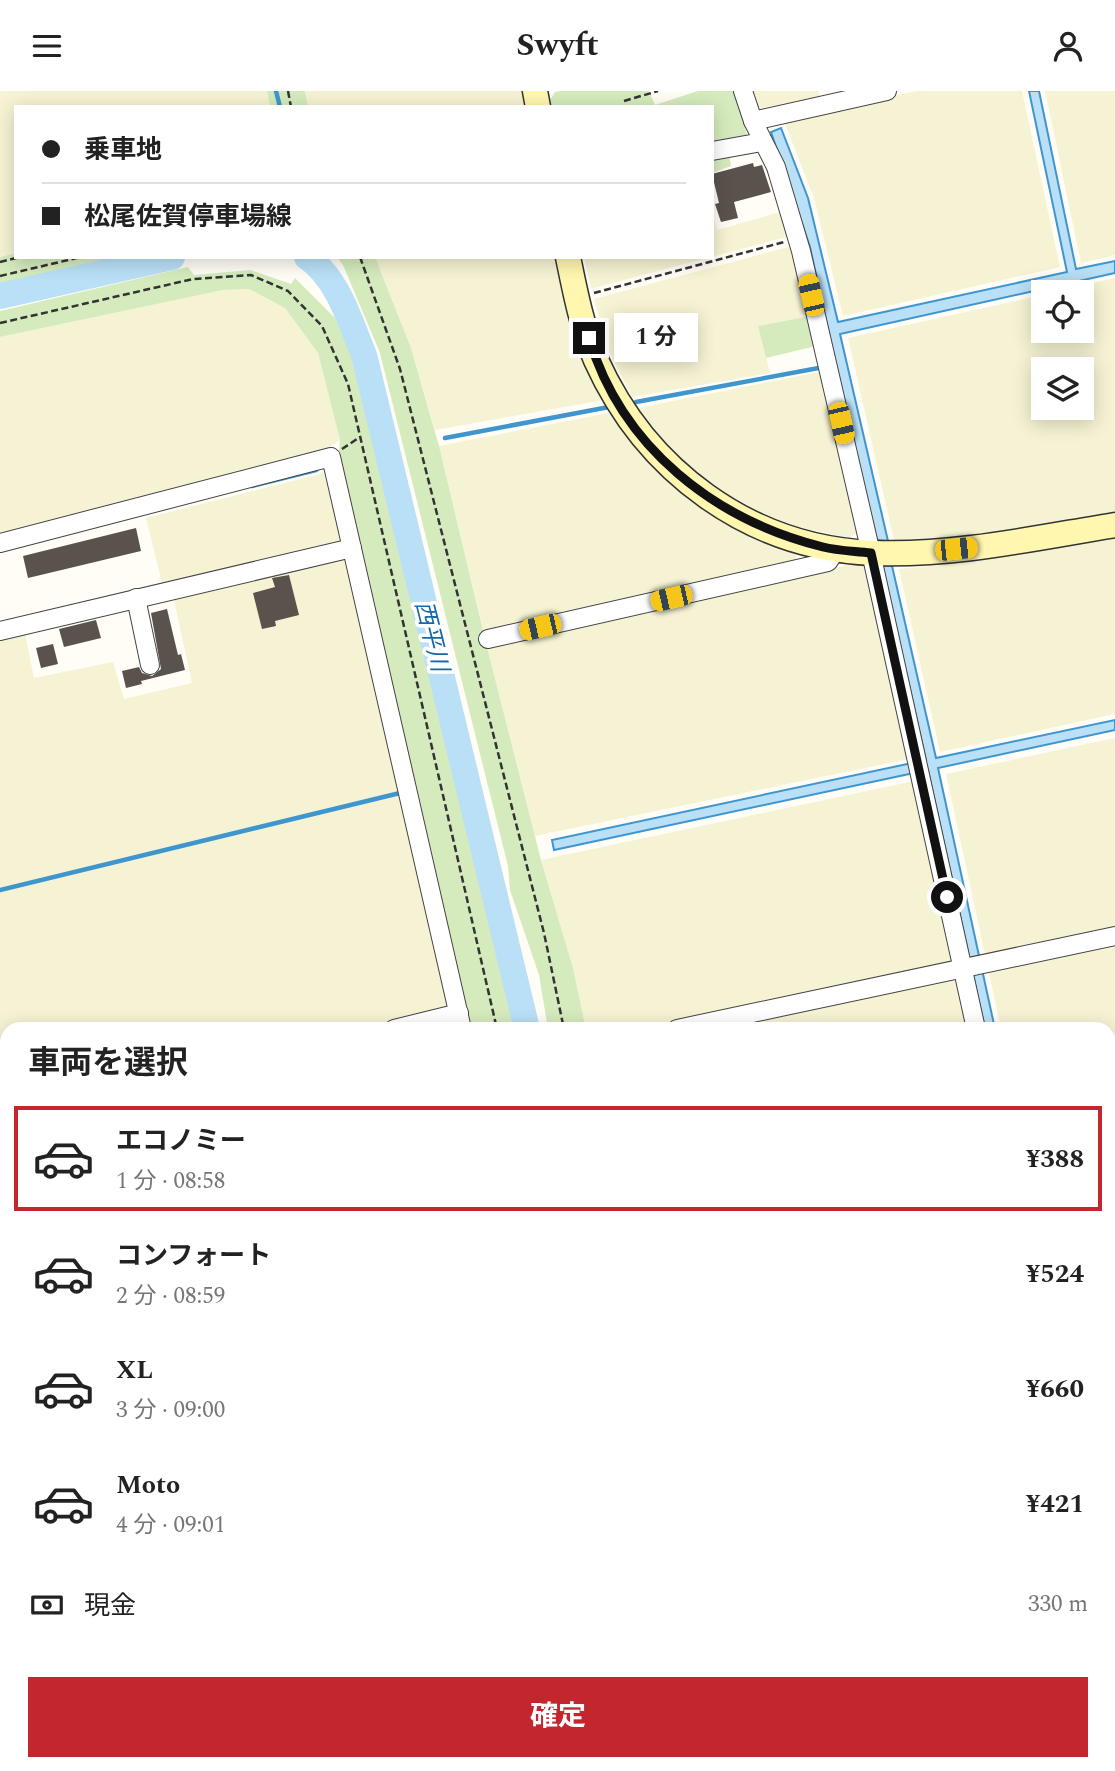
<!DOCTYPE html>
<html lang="ja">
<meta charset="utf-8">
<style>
:root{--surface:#fff;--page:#f2f2f2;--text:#222;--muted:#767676;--line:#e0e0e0;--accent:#c4262e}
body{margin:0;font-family:Spectral,"Noto Sans JP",serif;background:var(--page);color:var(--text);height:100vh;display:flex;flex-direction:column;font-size:26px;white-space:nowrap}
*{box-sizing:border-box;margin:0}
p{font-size:23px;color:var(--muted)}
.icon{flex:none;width:38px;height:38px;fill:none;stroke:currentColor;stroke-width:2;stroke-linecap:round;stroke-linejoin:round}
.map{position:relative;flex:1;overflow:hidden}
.drawer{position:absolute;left:0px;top:931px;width:1116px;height:749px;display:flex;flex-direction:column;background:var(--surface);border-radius:21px 21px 0 0;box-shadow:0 4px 18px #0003}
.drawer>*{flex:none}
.hud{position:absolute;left:14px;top:14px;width:700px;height:154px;border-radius:0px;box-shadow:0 4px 18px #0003;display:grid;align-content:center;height:154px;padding:0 28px;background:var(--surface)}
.fabs{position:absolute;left:1031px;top:189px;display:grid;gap:14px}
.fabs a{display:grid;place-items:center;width:63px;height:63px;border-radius:0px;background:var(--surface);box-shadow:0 4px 18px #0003;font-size:35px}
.end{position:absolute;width:32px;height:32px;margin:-16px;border:9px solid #111;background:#fff;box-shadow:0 0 0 4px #fff}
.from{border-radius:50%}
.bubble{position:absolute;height:49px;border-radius:0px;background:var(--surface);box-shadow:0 4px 18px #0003;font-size:23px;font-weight:700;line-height:49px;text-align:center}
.car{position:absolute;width:21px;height:42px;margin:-21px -10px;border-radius:9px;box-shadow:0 0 5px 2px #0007;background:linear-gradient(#f5c518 24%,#345 0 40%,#f5c518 0 76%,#345 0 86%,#f5c518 0)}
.hud b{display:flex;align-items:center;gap:24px;height:66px;font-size:26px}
.hud b+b{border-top:2px solid var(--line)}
.hud i{width:18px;height:18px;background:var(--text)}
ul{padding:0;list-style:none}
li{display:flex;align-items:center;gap:21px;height:105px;margin:0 14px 10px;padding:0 14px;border:4px solid transparent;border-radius:0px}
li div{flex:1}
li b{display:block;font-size:26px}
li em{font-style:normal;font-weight:700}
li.active{border-color:var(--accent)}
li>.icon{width:63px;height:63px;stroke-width:1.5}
h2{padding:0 28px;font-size:32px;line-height:84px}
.pay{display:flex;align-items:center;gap:18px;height:77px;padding:0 28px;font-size:26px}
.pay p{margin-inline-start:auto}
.cta{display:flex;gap:14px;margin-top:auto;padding:14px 28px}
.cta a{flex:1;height:80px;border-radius:0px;background:var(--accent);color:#fff;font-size:28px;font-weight:700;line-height:80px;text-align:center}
header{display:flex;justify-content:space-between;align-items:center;height:91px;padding:0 28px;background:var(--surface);font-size:32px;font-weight:700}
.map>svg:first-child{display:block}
.farmland{fill:#f6f3d4;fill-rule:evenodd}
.green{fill:#d5ebbd}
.water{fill:#b9e0f7;stroke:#3f96cf;stroke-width:2}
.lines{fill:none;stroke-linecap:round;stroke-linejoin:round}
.stream{stroke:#3f96cf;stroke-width:4.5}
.river{stroke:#b9e0f7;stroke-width:26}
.building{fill:#5a524d}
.minor-casing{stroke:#444;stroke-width:20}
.secondary-casing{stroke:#333;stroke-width:27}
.path{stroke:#333;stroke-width:2.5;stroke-dasharray:7 3.5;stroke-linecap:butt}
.minor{stroke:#fff;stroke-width:18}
.secondary{stroke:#fff6b0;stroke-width:24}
.route{stroke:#111;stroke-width:9}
.labels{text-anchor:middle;stroke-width:7;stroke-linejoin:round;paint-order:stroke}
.water-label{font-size:24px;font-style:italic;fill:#1768a6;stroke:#fff}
</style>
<header><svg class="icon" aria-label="menu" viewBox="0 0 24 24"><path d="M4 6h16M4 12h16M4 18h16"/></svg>Swyft<svg class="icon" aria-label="person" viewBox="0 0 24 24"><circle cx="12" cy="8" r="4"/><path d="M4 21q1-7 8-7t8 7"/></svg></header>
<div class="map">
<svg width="1115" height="1680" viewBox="0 0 1115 1680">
<rect width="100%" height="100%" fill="#fffdf5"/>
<g class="farmland">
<polygon points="0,0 267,0 270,16 16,16 16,162 0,166"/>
<polygon points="305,0 524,0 527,16 308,16"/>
<polygon points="749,0 818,0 821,7 754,19"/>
<polygon points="916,0 1022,0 1060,176 843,225 814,107 784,30"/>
<polygon points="1045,0 1115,0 1115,164 1081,172"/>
<polygon points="784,120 790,145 712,166 712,121 717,139"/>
<polygon points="792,155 810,225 758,235 770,282 632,306 607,257 594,208"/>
<polygon points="375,166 557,166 604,309 435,339 411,257"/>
<polygon points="584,166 710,166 591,198"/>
<path d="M 1115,187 L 1115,425 L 953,448 L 894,449 L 848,247 L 1043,204 L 1043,240 L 1082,240 L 1082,201 L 1053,201 ZM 1043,278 L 1082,278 L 1082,317 L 1043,317 Z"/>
<polygon points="249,198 285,217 318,262 340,349 322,362 0,445 0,246 223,199"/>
<polygon points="824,280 858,441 849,447 781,432 727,403 676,364 638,317"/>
<polygon points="614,321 795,459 797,471 484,542 439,355"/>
<polygon points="324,382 341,451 162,492 146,427"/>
<polygon points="1115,447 1115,623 940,661 899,478 939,474"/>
<polygon points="345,466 457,938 7,938 7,1673 502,1673 501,1680 0,1680 0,549 25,542 34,587 113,571 124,608 192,592 173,505"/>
<polygon points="862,471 869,483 909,668 535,745 487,556"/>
<polygon points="1115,647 1115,840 986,868 946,683"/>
<polygon points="914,690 955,872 646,938 586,938 573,877 541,769"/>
<polygon points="1115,850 1115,1043 1110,1044 1110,938 1001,938 988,877"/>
<polygon points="957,884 969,938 705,938"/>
<polygon points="1115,1066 1115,1240 1110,1241 1110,1067"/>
<polygon points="1115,1252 1115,1461 1110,1462 1110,1253"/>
<polygon points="1115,1485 1115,1680 1059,1680 1059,1673 1110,1673 1110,1486"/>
<polygon points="631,1673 1028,1673 1028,1680 630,1680"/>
</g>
<g class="green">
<polygon points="267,0 305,0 308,16 270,16"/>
<polygon points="560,0 649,0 655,14 698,0 734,0 748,47 712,52 712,16 551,16 550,9 555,1"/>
<polygon points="729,64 731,75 712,82 712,67"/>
<polygon points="16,162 16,166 130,166 0,195 0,166"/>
<polygon points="337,166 375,166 411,257 439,355 487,556 541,769 573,877 586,938 548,938 539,884 510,799 508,775 380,262 343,174"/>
<polygon points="188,176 194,184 250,179 291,193 295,187 335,227 354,271 517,938 468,938 338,371 340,349 318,262 285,217 249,198 223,199 0,246 0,220"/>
<polygon points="810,225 816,255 766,267 758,235"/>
<rect x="515" y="1673" width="50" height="7"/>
<polygon points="599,1673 631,1673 630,1680 599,1680"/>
</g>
<g class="water">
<polygon points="1029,0 1039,0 1076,178 1115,170 1115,182 840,243 888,450 874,449 810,156 771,41 781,37 808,107 838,231 1067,181"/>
<polygon points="882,474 892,475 936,667 1115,629 1115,639 938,677 995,938 985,938 928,679 554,759 552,749 926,669"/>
</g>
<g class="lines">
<g class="stream">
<polyline points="276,0 280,16"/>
<polyline points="636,311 824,276"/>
<polyline points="445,347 609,316"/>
<polyline points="252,395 316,379"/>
<polyline points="0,799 400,702"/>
<polyline points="0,1273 7,1271"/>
<polyline points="227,1680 256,1673"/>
<polyline points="519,1680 519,1673"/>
</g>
<g class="river">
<path d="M 307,166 C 338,187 350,231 364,264 L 527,938"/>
<polyline points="0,205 172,166"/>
<polyline points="583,1680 583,1673"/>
</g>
</g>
<g class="building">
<polygon points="753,72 754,76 762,74 771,101 734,111 738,127 721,131 715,113 719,112 712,83"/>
<polygon points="136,437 141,460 28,487 23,465"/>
<polygon points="289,484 299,524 275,530 276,535 262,538 253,502 275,496 272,487"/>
<polygon points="167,518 178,564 181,563 185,579 141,590 142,593 126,597 122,580 139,576 142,582 152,585 161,578 151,522"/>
<polygon points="96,529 101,547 64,556 59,538"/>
<polygon points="53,553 58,573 41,577 36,557"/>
</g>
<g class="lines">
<defs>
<g id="minor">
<polyline points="743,0 753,30 776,76 801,160 871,462 976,938"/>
<polyline points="753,30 887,0"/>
<polyline points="712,60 762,51"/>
<polyline points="0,452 331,366 462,938"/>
<polyline points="136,507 150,574"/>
<polyline points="0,540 352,457"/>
<polyline points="488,548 828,471 837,458"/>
<polyline points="394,938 459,922"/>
<polyline points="677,938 1115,845"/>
<polyline points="0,1036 7,1034"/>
<polyline points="1110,1248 1115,1247"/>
<polyline points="0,1507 7,1505"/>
<polyline points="0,1648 8,1680"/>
<polyline points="507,1680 507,1673"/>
<polyline points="1035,1680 1035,1673"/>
</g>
<g id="secondary">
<polyline points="535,0 538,16"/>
<path d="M 568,166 C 575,200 582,237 596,269 C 646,380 749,457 873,462 C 954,465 1035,447 1115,434"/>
</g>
</defs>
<use href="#minor" class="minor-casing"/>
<use href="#secondary" class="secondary-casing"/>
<g class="path">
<polyline points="288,0 291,16"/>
<polyline points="624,10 658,0"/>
<polyline points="360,166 400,278 544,842 564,938"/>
<polyline points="0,171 20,166"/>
<polyline points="0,185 81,166"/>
<polyline points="594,202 784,151"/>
<polyline points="0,232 193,188 251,184 288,200 322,235 348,293 497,938"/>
<polyline points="342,358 360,346"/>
<polyline points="611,1673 611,1680"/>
<polyline points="551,1680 551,1673"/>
</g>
<use href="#minor" class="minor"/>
<use href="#secondary" class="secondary"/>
</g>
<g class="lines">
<path class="route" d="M 589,247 C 622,357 715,429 823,456 C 838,460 855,460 871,462 L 947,806"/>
</g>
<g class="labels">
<g class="water-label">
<text transform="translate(432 545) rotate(76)" y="8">西平川</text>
</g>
</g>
</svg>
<div class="fabs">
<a><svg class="icon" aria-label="locate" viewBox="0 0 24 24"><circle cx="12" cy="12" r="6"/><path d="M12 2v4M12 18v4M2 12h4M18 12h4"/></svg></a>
<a><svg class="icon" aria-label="layers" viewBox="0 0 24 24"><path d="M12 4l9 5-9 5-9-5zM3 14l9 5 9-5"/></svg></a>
</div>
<i class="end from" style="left:947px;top:806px"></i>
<i class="end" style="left:589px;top:247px"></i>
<div class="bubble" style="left:614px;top:222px;width:84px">1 分</div>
<i class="car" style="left:811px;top:204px;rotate:347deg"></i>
<i class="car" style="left:841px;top:332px;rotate:167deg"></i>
<i class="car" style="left:956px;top:458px;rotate:84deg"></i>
<i class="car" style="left:671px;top:507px;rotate:257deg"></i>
<i class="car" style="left:540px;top:536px;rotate:257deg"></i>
<div class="hud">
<b><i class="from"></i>乗車地</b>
<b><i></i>松尾佐賀停車場線</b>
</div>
<section class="drawer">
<h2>車両を選択</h2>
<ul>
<li class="active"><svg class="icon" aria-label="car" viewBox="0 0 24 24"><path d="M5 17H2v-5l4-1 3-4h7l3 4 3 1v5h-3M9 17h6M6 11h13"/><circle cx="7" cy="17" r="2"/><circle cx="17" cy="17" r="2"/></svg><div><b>エコノミー</b><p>1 分 · 08:58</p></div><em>¥388</em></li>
<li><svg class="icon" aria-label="car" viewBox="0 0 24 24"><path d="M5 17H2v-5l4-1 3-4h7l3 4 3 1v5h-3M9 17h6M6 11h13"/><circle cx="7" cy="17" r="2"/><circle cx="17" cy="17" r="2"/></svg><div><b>コンフォート</b><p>2 分 · 08:59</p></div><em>¥524</em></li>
<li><svg class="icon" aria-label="car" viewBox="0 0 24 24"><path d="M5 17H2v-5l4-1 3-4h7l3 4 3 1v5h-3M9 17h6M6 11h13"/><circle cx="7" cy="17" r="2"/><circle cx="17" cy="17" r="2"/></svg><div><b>XL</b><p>3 分 · 09:00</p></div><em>¥660</em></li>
<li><svg class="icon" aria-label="car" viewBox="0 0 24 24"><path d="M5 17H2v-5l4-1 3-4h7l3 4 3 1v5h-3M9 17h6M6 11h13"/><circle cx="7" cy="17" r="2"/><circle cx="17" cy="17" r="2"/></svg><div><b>Moto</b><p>4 分 · 09:01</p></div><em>¥421</em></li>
</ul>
<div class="pay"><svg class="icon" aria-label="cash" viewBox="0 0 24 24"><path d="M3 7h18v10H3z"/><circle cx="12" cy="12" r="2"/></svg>現金<p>330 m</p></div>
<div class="cta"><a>確定</a></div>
</section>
</div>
